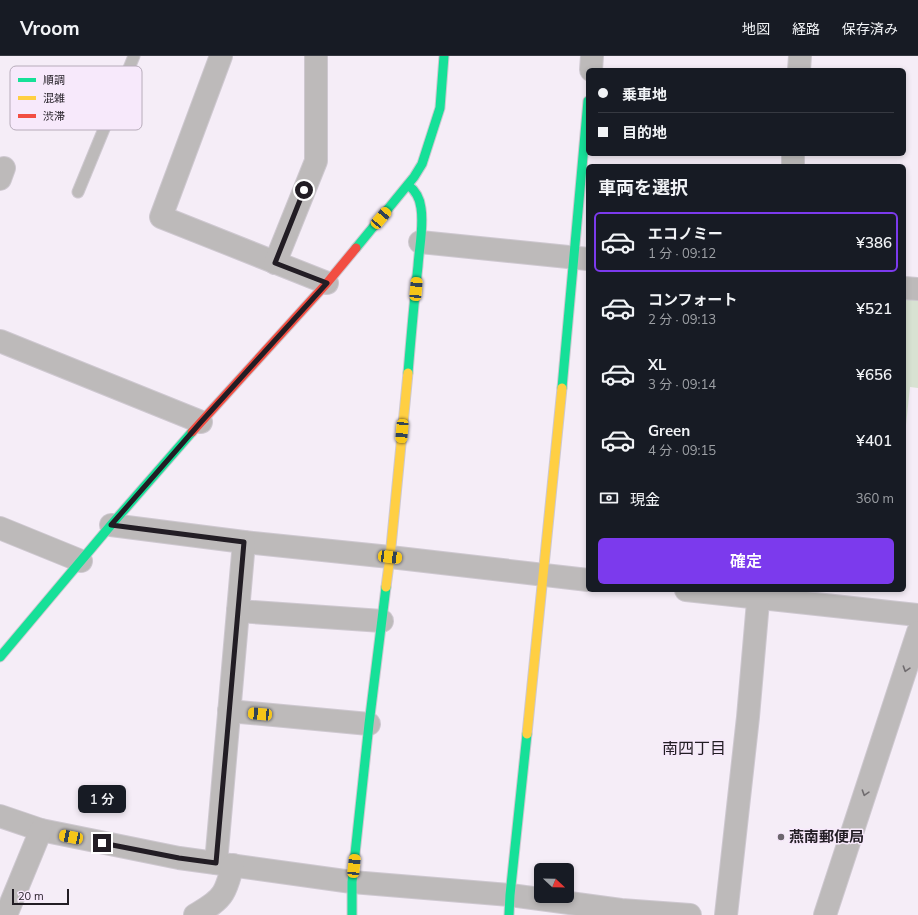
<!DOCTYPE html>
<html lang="ja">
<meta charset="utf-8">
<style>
:root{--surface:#171b24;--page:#20242c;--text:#f1f3f6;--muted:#9ea1a6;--line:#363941;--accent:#7c3aed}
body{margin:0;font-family:Mulish,"Noto Sans JP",sans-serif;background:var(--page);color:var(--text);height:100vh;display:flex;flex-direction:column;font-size:15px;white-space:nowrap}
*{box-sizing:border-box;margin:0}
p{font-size:13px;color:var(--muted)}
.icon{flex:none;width:22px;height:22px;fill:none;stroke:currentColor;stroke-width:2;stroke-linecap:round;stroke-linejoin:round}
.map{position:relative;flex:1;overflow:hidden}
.drawer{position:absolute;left:586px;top:108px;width:320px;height:428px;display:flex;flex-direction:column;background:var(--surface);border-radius:6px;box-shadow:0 2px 6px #0003}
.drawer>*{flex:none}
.banner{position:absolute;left:586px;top:12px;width:320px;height:88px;border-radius:6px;box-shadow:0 2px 6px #0003;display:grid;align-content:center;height:88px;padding:0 12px;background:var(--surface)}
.needle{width:26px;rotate:112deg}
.controls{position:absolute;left:534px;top:807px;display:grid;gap:8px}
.controls a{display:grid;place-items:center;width:40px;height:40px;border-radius:6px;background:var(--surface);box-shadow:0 2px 6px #0003;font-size:20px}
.scale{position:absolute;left:12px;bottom:10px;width:57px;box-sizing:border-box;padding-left:4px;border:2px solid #221d24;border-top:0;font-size:11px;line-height:14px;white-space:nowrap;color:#221d24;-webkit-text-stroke:3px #f7e9fb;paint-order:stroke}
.end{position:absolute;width:18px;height:18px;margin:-9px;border:5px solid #221d24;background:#fff;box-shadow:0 0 0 2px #fff}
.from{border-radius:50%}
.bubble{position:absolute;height:28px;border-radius:6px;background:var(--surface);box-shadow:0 2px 6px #0003;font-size:13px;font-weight:600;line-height:28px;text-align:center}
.car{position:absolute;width:12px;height:24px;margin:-12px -6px;border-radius:5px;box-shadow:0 0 3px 1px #0007;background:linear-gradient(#f5c518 24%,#345 0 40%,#f5c518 0 76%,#345 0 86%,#f5c518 0)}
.banner b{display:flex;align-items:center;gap:14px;height:38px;font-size:15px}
.banner b+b{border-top:1px solid var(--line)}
.banner i{width:10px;height:10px;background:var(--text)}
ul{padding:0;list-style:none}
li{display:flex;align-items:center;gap:12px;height:60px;margin:0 8px 6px;padding:0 4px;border:2px solid transparent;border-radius:6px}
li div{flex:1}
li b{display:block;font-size:15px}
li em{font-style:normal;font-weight:600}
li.selected{border-color:var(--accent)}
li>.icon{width:36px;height:36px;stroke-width:1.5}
h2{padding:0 12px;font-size:18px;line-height:48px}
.pay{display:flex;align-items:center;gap:10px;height:44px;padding:0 12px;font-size:15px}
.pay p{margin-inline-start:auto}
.action{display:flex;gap:8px;margin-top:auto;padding:8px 12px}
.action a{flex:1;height:46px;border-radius:6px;background:var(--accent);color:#fff;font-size:16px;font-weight:600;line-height:46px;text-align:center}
header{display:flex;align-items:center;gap:24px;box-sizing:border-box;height:56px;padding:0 20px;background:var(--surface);border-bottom:1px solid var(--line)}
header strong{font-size:19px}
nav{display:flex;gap:22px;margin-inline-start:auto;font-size:14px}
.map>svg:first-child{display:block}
.green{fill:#d8e2d2}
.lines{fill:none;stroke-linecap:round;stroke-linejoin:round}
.lane-casing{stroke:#cec8d0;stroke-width:13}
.street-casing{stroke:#cec8d0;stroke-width:24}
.fast-casing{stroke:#cec8d0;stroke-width:11}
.slow-casing{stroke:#cec8d0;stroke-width:11}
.jam-casing{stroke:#cec8d0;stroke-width:11}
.lane{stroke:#bdbaba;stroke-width:11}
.street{stroke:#bdbaba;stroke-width:22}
.fast{stroke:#16e098;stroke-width:9}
.slow{stroke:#ffcf43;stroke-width:9}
.jam{stroke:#f24e42;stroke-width:9}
.oneway{stroke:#706c6f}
.route{stroke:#221d24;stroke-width:5}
.poi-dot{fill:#6c666e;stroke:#f7e9fb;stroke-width:1.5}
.labels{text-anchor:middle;stroke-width:3;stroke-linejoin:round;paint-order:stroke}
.poi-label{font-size:15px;font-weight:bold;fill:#221d24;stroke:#f7e9fb;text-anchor:start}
.neighbourhood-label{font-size:16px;fill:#221d24;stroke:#f7e9fb}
.key{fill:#f7e9fb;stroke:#b7acba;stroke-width:1}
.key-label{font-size:11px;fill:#221d24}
</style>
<header>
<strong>Vroom</strong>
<nav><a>地図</a><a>経路</a><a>保存済み</a></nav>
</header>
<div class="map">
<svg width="918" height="859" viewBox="0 0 918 859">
<rect width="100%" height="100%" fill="#f5edf7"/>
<polygon class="green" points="904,238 918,239 918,332 910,331 906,369 904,369"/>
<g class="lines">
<defs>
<polyline id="lane" points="78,136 134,0"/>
<g id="street">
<polyline points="221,0 161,161 327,227"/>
<polyline points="591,14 592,0"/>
<polyline points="799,14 800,0"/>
<polyline points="793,110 793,98"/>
<polyline points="0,123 4,112"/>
<polyline points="420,186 588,203"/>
<polyline points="275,207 316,105 316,0"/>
<polyline points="904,232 918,233"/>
<polyline points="0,285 201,366"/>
<polyline points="111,469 244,486 390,501 588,524"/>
<polyline points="0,472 81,505"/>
<polyline points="686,534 918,559"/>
<polyline points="238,555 382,565"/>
<polyline points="229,655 369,668"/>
<polyline points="0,760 41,774 179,802 352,826 510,839 621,854 690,859"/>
<polyline points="216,807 244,486"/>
<polyline points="6,859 41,774"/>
<path d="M 195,859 C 205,853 217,847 223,837 C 228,829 230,818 233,809"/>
<polyline points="726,859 748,661 759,534"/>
<polyline points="825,859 918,576"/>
</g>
<g id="fast">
<polyline points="356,192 414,121 422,108 440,52 444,0"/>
<path d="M 408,317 C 411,281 414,246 418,210 C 419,192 424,171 421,152 C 420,143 416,135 408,129"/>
<polyline points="562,332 588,45"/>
<polyline points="0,601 111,469 192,376"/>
<polyline points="352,859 352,826 369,668 386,531"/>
<polyline points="509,859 510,839 527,678"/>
</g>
<g id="slow">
<polyline points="386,531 390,501 408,317"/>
<polyline points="527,678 562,332"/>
</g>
<polyline id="jam" points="192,376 327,227 356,192"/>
</defs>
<use href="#lane" class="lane-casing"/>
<use href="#street" class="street-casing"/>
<use href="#fast" class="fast-casing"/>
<use href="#slow" class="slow-casing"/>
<use href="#jam" class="jam-casing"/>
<use href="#lane" class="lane"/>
<use href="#street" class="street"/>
<use href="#fast" class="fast"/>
<use href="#slow" class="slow"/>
<use href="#jam" class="jam"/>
</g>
<defs><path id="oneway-chevron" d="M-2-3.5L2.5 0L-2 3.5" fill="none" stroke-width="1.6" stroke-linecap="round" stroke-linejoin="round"/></defs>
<g class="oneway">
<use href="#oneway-chevron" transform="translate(906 613) rotate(108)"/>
<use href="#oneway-chevron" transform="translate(865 737) rotate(108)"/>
</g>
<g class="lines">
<polyline class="route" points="102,787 179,802 216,807 244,486 111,469 201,366 327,227 275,207 304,134"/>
</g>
<circle class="poi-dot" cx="781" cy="781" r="4"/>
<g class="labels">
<g class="poi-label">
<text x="789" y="786">燕南郵便局</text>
</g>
<g class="neighbourhood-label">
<text x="694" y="698">南四丁目</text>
</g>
</g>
<rect x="10" y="10" width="132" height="64" rx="6" class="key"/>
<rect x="18" y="22" width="18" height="4" fill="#16e098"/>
<rect x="18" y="40" width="18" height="4" fill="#ffcf43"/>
<rect x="18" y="58" width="18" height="4" fill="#f24e42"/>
<g class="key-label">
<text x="43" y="28">順調</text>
<text x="43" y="46">混雑</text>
<text x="43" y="64">渋滞</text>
</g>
</svg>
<div class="controls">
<a><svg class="needle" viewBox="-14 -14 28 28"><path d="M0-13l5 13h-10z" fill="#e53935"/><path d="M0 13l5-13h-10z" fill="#9ea1a6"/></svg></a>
</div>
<div class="scale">20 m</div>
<i class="end from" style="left:304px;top:134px"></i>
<i class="end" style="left:102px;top:787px"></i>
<div class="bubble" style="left:78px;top:729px;width:48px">1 分</div>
<i class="car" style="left:381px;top:162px;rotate:40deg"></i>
<i class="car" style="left:416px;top:233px;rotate:5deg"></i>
<i class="car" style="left:402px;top:375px;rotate:185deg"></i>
<i class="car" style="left:390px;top:501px;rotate:97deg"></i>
<i class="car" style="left:260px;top:658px;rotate:275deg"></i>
<i class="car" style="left:71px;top:781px;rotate:281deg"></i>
<i class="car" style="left:354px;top:810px;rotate:6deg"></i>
<div class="banner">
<b><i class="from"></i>乗車地</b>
<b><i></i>目的地</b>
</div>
<section class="drawer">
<h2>車両を選択</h2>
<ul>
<li class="selected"><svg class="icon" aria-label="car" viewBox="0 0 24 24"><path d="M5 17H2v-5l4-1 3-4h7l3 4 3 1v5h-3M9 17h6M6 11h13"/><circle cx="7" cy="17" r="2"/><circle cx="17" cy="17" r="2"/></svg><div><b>エコノミー</b><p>1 分 · 09:12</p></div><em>¥386</em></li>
<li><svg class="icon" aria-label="car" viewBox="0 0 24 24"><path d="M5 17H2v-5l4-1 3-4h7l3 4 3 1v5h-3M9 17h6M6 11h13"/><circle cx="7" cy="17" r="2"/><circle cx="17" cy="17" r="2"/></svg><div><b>コンフォート</b><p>2 分 · 09:13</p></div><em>¥521</em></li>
<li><svg class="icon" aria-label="car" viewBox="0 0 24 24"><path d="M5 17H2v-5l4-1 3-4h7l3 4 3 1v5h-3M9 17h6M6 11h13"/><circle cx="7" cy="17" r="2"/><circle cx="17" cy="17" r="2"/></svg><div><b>XL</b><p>3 分 · 09:14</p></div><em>¥656</em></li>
<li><svg class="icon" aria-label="car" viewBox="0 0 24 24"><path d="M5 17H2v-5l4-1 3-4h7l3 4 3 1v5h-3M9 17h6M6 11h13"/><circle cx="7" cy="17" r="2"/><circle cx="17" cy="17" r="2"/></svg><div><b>Green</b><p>4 分 · 09:15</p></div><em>¥401</em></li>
</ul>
<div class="pay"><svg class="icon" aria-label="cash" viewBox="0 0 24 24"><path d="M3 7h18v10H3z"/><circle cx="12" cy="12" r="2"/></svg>現金<p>360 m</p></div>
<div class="action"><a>確定</a></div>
</section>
</div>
